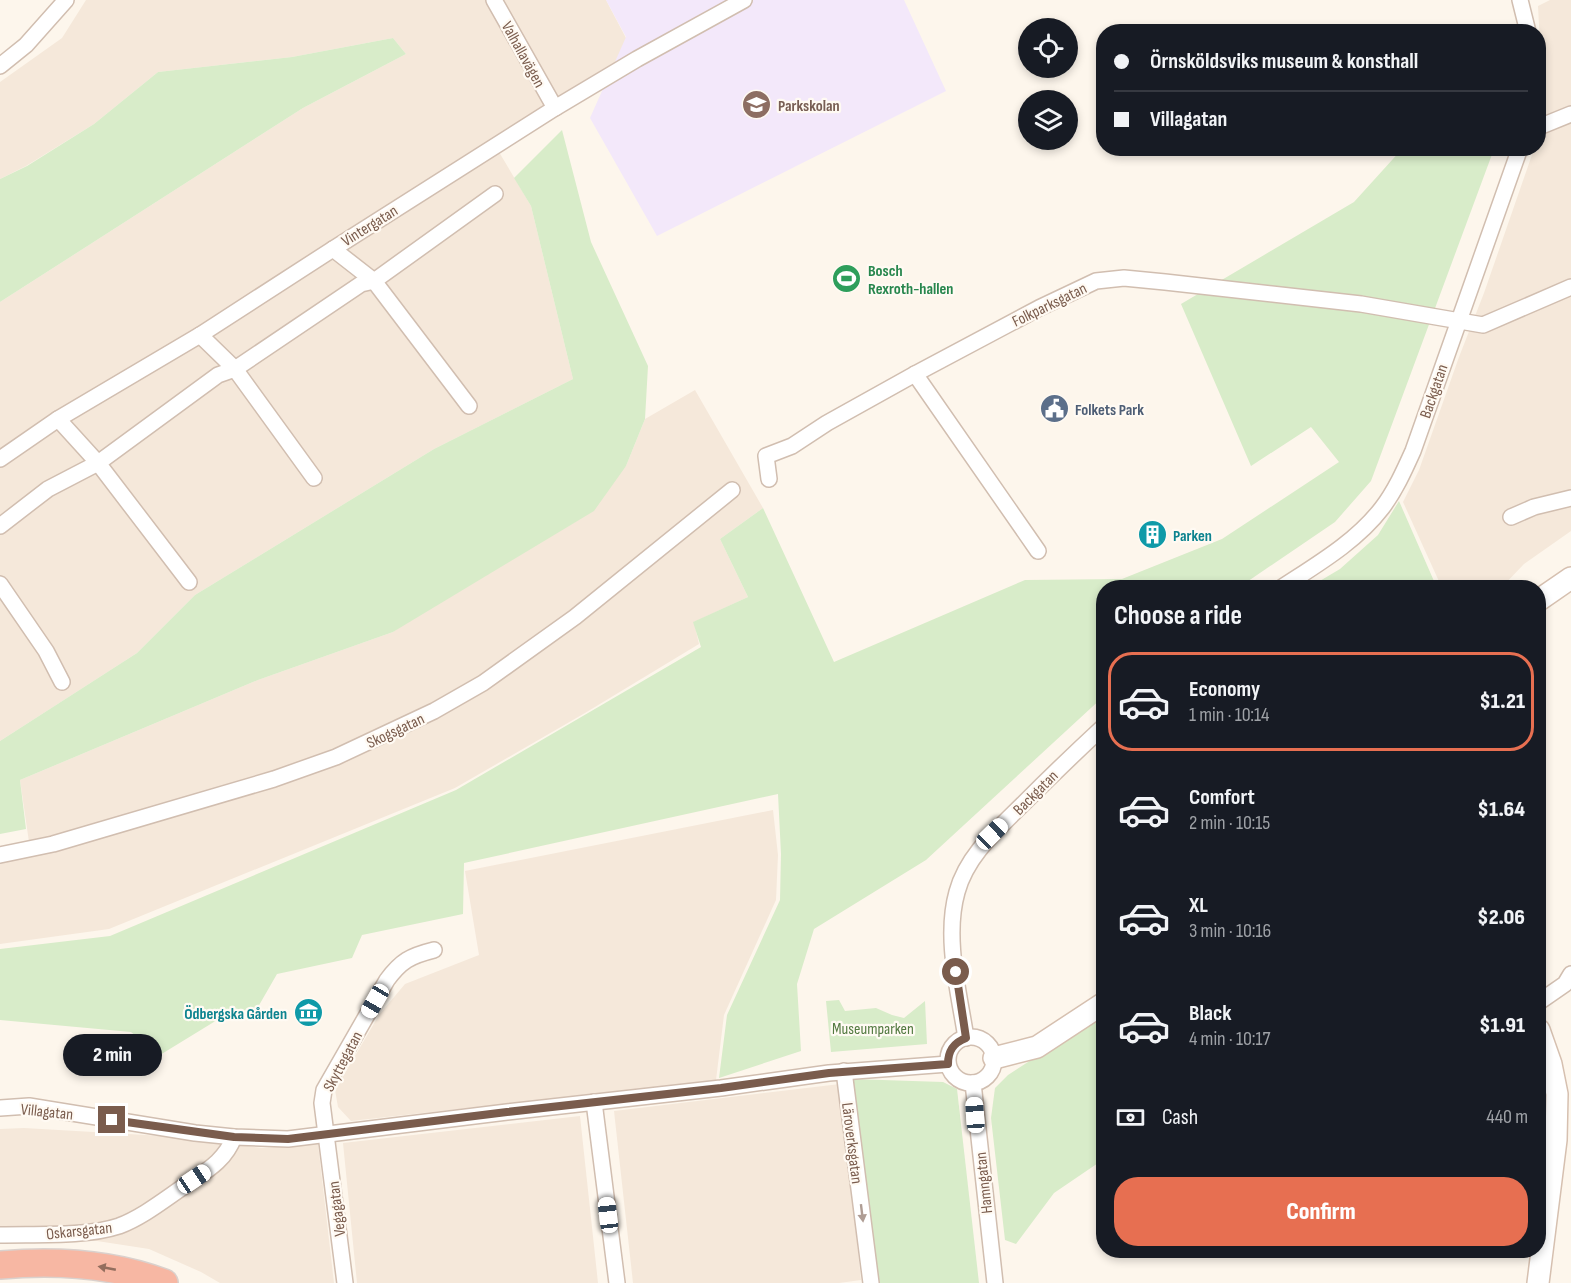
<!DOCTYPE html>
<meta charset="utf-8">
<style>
:root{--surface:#171b24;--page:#242831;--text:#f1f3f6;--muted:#9ea1a6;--line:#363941;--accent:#e76f51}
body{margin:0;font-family:"Sofia Sans Condensed",sans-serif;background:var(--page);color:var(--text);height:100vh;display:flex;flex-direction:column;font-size:22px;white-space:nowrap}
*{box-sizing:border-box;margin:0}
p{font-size:20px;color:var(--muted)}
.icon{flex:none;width:33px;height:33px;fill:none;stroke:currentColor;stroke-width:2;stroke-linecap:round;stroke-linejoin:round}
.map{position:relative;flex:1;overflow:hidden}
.sheet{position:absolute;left:1096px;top:580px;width:450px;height:678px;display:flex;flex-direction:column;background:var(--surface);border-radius:24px;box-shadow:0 3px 9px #0003}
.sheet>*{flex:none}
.guide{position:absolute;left:1096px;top:24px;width:450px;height:132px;border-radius:24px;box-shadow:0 3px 9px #0003;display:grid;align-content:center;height:132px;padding:0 18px;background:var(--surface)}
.buttons{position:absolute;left:1018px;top:18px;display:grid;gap:12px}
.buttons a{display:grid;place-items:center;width:60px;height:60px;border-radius:50%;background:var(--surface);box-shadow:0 3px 9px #0003;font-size:30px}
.end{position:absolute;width:27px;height:27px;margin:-14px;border:8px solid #7a5c4d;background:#fff;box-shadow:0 0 0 3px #fff}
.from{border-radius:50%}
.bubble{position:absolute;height:42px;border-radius:21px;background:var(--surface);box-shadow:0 3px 9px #0003;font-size:20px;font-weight:800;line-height:42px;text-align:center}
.car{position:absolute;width:18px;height:36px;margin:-18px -9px;border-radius:8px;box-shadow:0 0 4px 2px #0007;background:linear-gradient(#fff 24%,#345 0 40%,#fff 0 76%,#345 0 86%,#fff 0)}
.guide b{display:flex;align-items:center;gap:21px;height:57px;font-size:22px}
.guide b+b{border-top:2px solid var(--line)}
.guide i{width:15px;height:15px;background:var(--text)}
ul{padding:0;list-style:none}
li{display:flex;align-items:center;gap:18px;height:99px;margin:0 12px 9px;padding:0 6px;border:3px solid transparent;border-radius:24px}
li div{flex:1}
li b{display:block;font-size:22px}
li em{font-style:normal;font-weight:800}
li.on{border-color:var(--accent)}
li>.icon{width:54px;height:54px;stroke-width:1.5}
h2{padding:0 18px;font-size:27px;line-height:72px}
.pay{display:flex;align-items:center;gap:15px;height:66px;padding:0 18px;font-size:22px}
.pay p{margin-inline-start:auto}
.cta{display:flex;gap:12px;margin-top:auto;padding:12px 18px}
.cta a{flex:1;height:69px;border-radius:24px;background:var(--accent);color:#fff;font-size:24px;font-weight:800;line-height:69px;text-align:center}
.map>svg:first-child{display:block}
.residential{fill:#f5e8da}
.education{fill:#f3e8fa}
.green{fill:#d8ecc9}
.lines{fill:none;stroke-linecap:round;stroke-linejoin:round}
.street-casing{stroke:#d1beb0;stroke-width:18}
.secondary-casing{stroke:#d6c0b0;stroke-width:24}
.highway-casing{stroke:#dad1cd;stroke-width:30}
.street{stroke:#fff;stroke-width:15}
.secondary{stroke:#fff;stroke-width:21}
.highway{stroke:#f7b7a3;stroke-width:27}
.oneway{fill:#af9d94}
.oneway2{fill:#936e5e}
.route{stroke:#7a5c4d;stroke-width:8}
.labels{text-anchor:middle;stroke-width:4.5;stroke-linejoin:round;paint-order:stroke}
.street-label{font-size:16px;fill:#7a5c4d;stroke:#fffaf3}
.education-label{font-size:16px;font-weight:bold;fill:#785e54;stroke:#fffaf3;text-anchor:start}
.leisure-label{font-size:16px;font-weight:bold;fill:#27864d;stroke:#fffaf3;text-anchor:start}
.service-label{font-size:16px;font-weight:bold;fill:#4e5e75;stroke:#fffaf3;text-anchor:start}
.culture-label{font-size:16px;font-weight:bold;fill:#0d838f;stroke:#fffaf3;text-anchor:start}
.park-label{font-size:16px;fill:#537a41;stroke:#fffaf3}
</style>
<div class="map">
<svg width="1571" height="1283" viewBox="0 0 1571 1283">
<rect width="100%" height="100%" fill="#fdf6ec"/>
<g class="residential">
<polygon points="86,0 606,0 637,59 496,147 531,206 573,379 434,449 195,595 137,653 0,741 0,302 303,108 406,54 393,38 292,57 158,72 94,124 26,166 0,179 0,82 62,38"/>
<polygon points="1550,0 1571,0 1571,531 1524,564 1501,588 1442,588 1403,502 1419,470 1459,357 1484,293 1534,149 1539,148 1541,63 1538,6"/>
<polygon points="695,390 763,508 720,539 748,597 694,622 699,644 585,713 455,788 109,929 0,944 0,855 30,849 20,780 258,680 393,632 626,466 645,419"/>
<polygon points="773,810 778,855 776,900 724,1015 716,1080 351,1121 338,1107 335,1090 379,1015 405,984 479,955 465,871"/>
<polygon points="840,1084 861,1280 839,1283 633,1283 614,1111"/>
<polygon points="580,1116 598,1283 357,1283 343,1143"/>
<polygon points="24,1128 180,1137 262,1148 318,1144 334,1283 220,1283 201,1272 149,1249 97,1241 0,1235 0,1129"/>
</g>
<polygon class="education" points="606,0 904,0 946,91 657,236 590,118 626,37"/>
<g class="green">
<polygon points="393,38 406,54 303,108 0,302 0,179 27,166 94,124 158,72 292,57"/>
<polygon points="562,130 591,242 648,366 645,419 626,466 594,511 393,632 258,680 20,780 26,829 0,834 0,741 137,653 195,595 434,449 573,379 531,206 514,178"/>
<polygon points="1402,149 1494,149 1371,481 1335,522 1238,588 1104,588 1104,696 926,860 814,929 797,984 801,1051 719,1078 727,1015 780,900 781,854 778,794 464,863 463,914 362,935 352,958 277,974 258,1007 222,1017 160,1055 131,1032 0,1020 0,949 110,936 456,790 701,647 693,622 748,597 720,539 763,508 834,662 1025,580 1122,579 1222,539 1339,462 1311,427 1251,466 1181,304 1354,202"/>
<polygon points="1399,501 1437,588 1308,588 1340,569 1378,535"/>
<polygon points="839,1000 845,1011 876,1008 892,1015 904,1018 925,1001 927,1044 831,1052 826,1001"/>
<polygon points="1104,1013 1104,1159 1054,1193 1016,1244 1005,1240 991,1118 995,1088 1008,1075"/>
<polygon points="852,1079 943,1082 957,1089 979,1283 878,1283"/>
</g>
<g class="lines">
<defs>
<g id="street">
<polyline points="494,0 555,108"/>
<polyline points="1520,0 1528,32"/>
<polyline points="0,66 26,45 66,0"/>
<polyline points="1539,127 1571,114"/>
<polyline points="333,249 374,281 469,406"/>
<polyline points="200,335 235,369 314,478"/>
<polyline points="915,374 1038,551"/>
<polyline points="58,419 98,463 218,375 235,369 361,284 374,281 495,194"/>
<polyline points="0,459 58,419 200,335 333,249 555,108 637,59 744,0"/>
<polyline points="769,479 766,456 792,446 827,423 915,374 1039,308 1096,281 1124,278 1165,282 1361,304 1483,325 1571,287"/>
<polyline points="1511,517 1534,507 1571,498"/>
<polyline points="0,526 48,489 98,463 189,582"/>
<polyline points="0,584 46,651 62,682"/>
<path d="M 1281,588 C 1316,565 1356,542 1382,508 C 1395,491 1404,471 1413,451 L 1520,148"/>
<polyline points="0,855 53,844 274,779 336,757 434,711 483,683 575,617 732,490"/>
<polyline points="1539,1002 1565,984 1571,974"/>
<circle cx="971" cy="1060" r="23"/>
<path d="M 966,1038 C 959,992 944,938 957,892 C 967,855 998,829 1025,802 C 1051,776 1077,751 1104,726"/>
<polyline points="844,1071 871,1283"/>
<polyline points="973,1083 995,1283"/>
<polyline points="594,1102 617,1283"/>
<polyline points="0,1108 29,1106 195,1133 234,1137 288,1139 507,1112 721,1088 829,1073 948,1064"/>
<path d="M 0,1235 C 36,1234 86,1237 119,1226 C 143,1217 165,1199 186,1185 C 206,1171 225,1161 234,1137"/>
<path d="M 345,1283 L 322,1103 L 324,1090 L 387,980 C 401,961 410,956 434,950"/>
</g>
<g id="secondary">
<polyline points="1539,600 1571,578"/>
<polyline points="994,1058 1037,1047 1104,1003"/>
<polyline points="1538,1283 1556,1140 1557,1094 1551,1064 1539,1030"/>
</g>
<path id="highway" d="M 0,1265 C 56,1260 111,1263 164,1283"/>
</defs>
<use href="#street" class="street-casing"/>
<use href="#secondary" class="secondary-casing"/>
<use href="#highway" class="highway-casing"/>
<use href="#street" class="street"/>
<use href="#secondary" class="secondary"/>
<use href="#highway" class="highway"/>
</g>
<defs><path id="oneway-solid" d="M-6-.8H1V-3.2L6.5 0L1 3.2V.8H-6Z" transform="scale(1.5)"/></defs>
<use class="oneway" href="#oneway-solid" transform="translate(862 1213) rotate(83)"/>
<use class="oneway2" href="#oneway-solid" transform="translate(107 1268) rotate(-169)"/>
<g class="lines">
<path class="route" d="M 112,1120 L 234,1137 L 288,1139 L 507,1112 L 721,1088 L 829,1073 L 948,1064 C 948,1051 953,1043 966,1038 L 956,972"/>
</g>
<defs>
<symbol id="school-disc" viewBox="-11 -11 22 22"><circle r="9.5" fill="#8d6e63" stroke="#fffaf3"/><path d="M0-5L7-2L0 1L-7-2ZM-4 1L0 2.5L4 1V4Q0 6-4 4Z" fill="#fff"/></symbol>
<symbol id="stadium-disc" viewBox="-11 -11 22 22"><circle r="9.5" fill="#2e9e5b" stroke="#fffaf3"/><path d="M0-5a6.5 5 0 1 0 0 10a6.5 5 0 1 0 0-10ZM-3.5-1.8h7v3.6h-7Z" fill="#fff"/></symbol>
<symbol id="civic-disc" viewBox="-11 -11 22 22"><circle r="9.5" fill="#5c6f8a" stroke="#fffaf3"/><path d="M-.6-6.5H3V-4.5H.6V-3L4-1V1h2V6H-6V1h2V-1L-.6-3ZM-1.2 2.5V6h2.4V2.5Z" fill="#fff"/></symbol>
<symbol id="building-disc" viewBox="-11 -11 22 22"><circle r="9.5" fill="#0f9aa8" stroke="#fffaf3"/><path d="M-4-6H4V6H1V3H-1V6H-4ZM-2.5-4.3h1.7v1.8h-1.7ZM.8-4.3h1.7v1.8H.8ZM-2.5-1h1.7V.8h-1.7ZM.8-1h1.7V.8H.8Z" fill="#fff"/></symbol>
<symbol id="museum-disc" viewBox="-11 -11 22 22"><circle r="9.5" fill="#0f9aa8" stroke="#fffaf3"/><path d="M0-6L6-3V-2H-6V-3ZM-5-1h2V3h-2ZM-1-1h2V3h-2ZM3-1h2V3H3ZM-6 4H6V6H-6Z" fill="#fff"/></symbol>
</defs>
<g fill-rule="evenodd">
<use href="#school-disc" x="740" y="88" width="33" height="33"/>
<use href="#stadium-disc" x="830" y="262" width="33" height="33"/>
<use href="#civic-disc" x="1038" y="392" width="33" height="33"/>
<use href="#building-disc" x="1136" y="518" width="33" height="33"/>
<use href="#museum-disc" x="292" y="996" width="33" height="33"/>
</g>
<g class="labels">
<g class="street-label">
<text transform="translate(524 54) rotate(61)" y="6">Valhallavägen</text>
<text transform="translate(369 225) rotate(-32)" y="6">Vintergatan</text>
<text transform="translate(1049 304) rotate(-26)" y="6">Folkparksgatan</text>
<text transform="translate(1433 391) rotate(-71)" y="6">Backgatan</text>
<text transform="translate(395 730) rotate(-25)" y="6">Skogsgatan</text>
<text transform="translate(1035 792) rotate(-45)" y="6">Backgatan</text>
<text transform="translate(342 1061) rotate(-62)" y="6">Skyttegatan</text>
<text transform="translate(47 1111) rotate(6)" y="6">Villagatan</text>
<text transform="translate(853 1143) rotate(83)" y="6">Läroverksgatan</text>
<text transform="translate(983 1183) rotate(-96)" y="6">Hamngatan</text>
<text transform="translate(336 1209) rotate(-97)" y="6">Vegagatan</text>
<text transform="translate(79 1230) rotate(-6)" y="6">Oskarsgatan</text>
</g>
<g class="education-label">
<text x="778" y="111">Parkskolan</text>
</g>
<g class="leisure-label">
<text x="868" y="276">Bosch<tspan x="868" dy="18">Rexroth-hallen</tspan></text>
</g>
<g class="service-label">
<text x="1075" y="415">Folkets Park</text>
</g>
<g class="culture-label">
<text x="1173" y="541">Parken</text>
<text x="287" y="1019" text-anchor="end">Ödbergska Gården</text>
</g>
<g class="park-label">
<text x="873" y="1034">Museumparken</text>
</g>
</g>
</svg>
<div class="buttons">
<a><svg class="icon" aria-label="locate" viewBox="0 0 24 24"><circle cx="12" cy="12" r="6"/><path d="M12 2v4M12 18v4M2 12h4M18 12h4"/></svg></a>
<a><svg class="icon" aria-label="layers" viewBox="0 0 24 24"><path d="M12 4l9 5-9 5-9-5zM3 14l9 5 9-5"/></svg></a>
</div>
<i class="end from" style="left:956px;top:972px"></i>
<i class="end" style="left:112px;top:1120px"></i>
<div class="bubble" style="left:63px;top:1034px;width:99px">2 min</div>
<i class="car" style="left:992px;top:834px;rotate:46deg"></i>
<i class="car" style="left:375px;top:1001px;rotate:210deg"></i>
<i class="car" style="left:975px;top:1115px;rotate:356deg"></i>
<i class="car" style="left:194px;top:1179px;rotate:56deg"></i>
<i class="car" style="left:608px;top:1215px;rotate:353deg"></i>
<div class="guide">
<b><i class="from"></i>Örnsköldsviks museum &amp; konsthall</b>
<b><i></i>Villagatan</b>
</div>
<section class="sheet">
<h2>Choose a ride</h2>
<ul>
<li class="on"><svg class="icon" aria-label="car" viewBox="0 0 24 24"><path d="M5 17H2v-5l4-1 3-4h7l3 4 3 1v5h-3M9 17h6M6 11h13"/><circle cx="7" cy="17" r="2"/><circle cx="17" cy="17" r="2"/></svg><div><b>Economy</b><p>1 min · 10:14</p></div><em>$1.21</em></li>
<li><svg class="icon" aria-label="car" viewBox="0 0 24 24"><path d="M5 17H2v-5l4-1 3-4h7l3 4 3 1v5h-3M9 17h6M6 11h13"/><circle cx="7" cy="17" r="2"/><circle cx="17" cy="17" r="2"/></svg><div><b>Comfort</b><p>2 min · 10:15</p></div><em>$1.64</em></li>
<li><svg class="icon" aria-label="car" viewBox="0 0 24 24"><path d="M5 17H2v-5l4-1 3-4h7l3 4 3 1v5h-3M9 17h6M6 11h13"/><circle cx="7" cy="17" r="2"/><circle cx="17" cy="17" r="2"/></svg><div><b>XL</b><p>3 min · 10:16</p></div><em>$2.06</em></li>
<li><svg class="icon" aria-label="car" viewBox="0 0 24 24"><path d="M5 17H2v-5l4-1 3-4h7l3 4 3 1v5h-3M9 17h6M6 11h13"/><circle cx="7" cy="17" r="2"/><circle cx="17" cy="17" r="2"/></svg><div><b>Black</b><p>4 min · 10:17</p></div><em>$1.91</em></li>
</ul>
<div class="pay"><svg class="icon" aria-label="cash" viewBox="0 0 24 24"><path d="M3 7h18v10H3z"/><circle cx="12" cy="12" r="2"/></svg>Cash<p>440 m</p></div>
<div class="cta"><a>Confirm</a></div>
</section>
</div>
